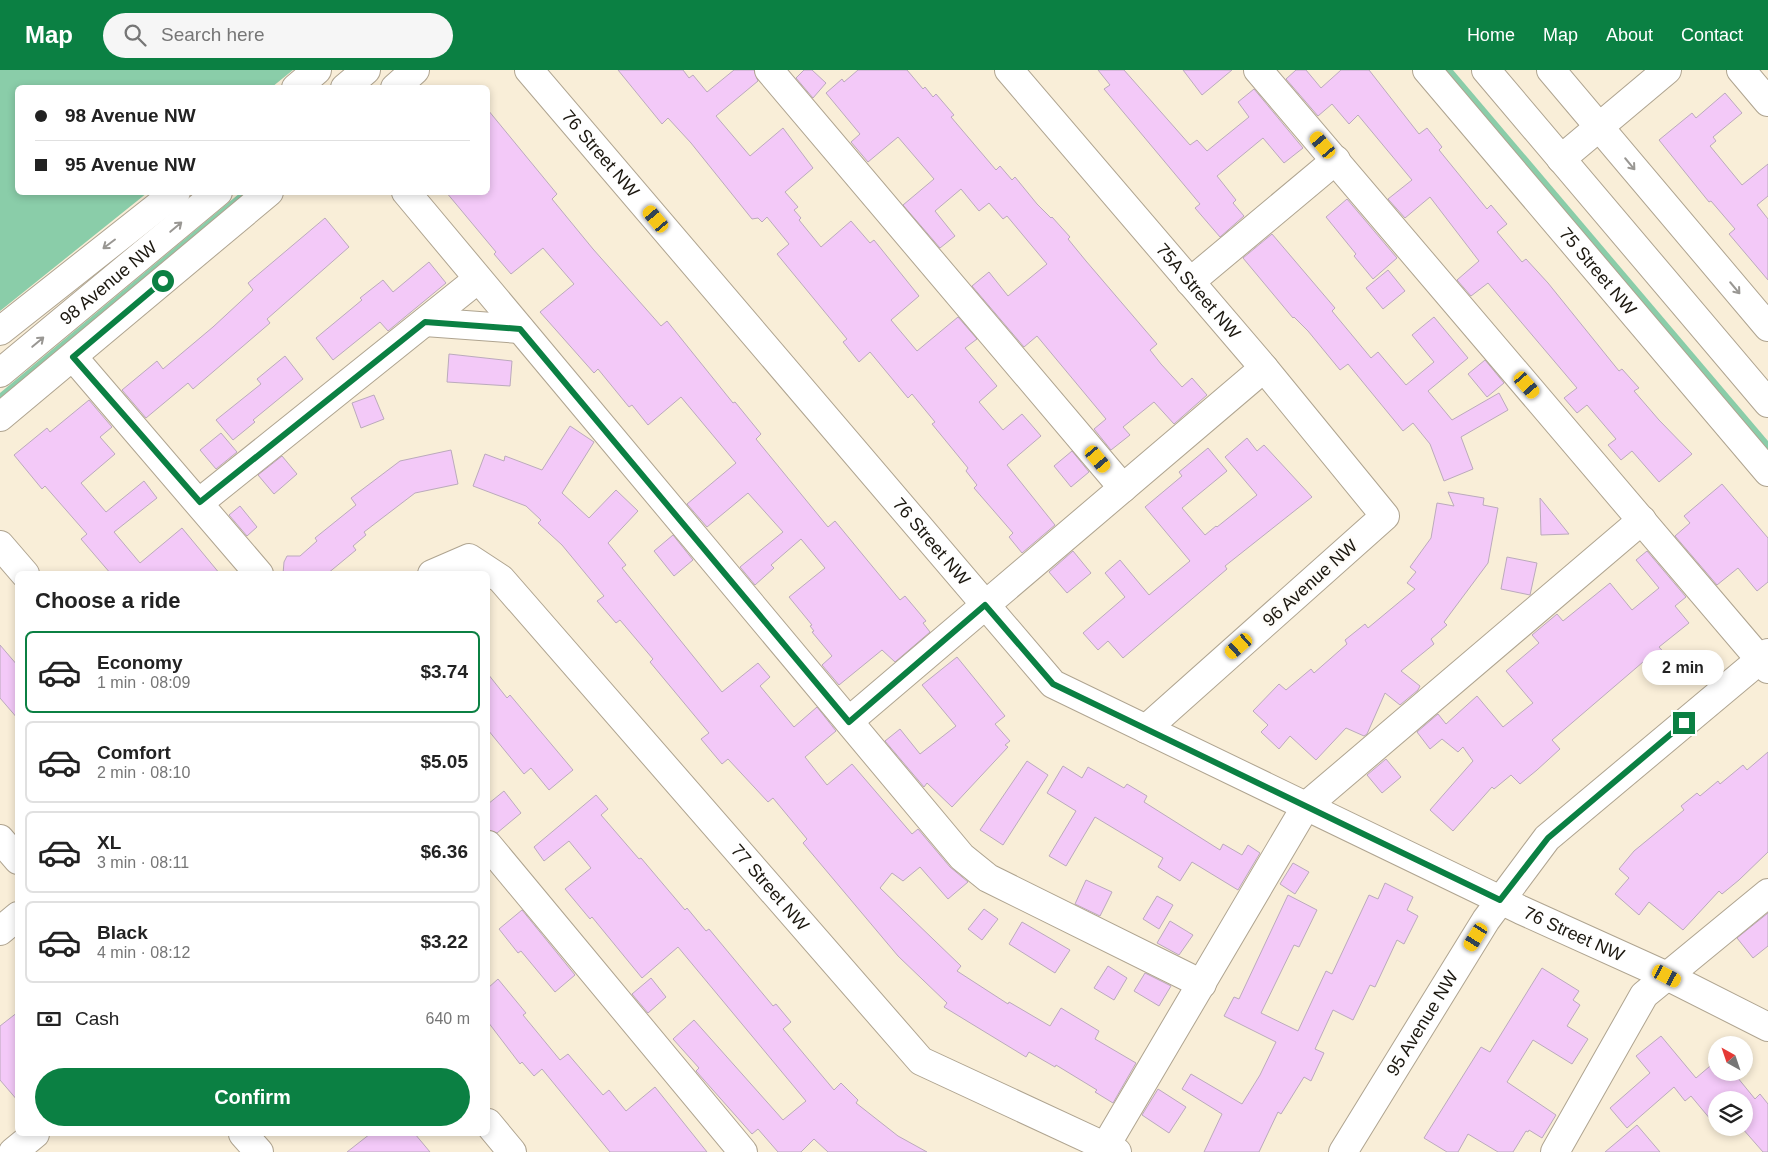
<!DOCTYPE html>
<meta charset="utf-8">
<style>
:root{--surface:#fff;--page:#f6f6f6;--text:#222;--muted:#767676;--line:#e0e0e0;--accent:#0b8043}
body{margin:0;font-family:Helvetica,sans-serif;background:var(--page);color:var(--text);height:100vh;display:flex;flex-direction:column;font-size:19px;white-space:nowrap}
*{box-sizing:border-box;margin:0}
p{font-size:16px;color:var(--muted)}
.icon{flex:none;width:28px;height:28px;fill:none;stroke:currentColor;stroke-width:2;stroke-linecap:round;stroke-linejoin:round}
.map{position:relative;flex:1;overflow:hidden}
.panel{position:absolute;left:15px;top:501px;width:475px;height:565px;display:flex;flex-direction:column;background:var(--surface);border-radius:8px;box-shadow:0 2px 8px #0003}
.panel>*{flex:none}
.hud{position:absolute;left:15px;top:15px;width:475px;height:110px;border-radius:8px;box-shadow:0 2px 8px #0003;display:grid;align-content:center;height:110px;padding:0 20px;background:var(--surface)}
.needle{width:32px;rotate:320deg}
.fabs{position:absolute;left:1708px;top:966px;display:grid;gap:10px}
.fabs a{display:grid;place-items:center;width:45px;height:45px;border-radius:50%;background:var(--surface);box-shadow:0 2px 8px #0003;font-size:25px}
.end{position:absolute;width:22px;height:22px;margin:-11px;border:6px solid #0b8043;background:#fff;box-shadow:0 0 0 2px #fff}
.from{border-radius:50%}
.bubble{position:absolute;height:35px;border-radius:18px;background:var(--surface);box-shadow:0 2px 8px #0003;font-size:16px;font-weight:700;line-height:35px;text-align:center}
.car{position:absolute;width:15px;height:30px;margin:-15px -8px;border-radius:6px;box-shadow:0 0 4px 1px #0007;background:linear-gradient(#f5c518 24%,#345 0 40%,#f5c518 0 76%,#345 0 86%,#f5c518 0)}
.hud b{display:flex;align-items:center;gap:18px;height:48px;font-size:19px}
.hud b+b{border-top:1px solid var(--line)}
.hud i{width:12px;height:12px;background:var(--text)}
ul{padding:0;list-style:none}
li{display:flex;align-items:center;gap:15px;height:82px;margin:0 10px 8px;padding:0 10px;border:2px solid var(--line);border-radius:8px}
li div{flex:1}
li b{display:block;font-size:19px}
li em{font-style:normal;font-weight:700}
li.selected{border-color:var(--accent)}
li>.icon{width:45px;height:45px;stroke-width:1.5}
h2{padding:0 20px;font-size:22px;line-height:60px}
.pay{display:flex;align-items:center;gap:12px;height:55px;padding:0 20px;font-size:19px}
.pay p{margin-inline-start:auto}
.button{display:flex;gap:10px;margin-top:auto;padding:10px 20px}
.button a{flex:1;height:58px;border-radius:30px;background:var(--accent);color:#fff;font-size:20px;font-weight:700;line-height:58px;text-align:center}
header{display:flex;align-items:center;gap:30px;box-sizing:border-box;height:70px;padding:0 25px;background:var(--accent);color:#fff}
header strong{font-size:24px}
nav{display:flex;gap:28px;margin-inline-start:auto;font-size:18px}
.search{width:350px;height:45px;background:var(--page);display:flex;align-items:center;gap:12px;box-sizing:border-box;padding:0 18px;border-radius:28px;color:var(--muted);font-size:19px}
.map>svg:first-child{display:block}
.green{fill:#8acda9}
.building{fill:#f3c9f8;stroke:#bbaabc}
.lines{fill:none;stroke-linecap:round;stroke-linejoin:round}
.minor-casing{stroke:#afa490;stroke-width:30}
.major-casing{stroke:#afa490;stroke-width:30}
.minor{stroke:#fff;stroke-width:28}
.major{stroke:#fff;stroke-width:28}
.oneway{stroke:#999793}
.route{stroke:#0b8043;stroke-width:6}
.labels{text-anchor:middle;stroke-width:5;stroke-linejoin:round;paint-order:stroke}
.street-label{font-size:18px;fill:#1c1810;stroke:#fefcf8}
</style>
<header>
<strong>Map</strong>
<div class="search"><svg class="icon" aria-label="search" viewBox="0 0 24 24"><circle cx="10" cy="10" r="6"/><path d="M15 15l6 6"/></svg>Search here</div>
<nav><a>Home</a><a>Map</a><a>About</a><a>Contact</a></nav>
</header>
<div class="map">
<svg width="1768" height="1082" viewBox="0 0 1768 1082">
<rect width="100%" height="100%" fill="#f9eed8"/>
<g class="green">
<polygon points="0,0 293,0 272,17 18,18 18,122 147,123 0,241"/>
<polygon points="1441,0 1453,0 1768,371 1768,387"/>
<polygon points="240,123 252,123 0,333 0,323"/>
</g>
<g class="building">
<polygon points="618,0 683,0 689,8 693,5 707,22 734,0 754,0 758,11 716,46 750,86 783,58 813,98 785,122 798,137 794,140 801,148 799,150 821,177 851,151 870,173 874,170 919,226 891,250 917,281 958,247 977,269 965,278 997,316 979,332 1003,360 1022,344 1041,366 1007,395 1055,455 1022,483 1009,467 1013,463 974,418 977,415 966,401 968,398 932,354 935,352 912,324 908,328 870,282 859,292 843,272 847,269 777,184 789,174 767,147 762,152 758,148 752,149 691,73 668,48 662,54"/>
<polygon points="804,0 812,0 826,13 813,28 796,8"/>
<polygon points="858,0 907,0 923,19 925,17 933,27 936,24 954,45 951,47 996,100 1000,96 1012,110 1015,107 1037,134 1051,148 1052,147 1070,167 1068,169 1086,191 1157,274 1150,280 1161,294 1182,317 1192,308 1207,325 1174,354 1154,332 1123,357 1130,365 1111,380 1094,359 1106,349 1037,266 1024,277 972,216 989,202 1008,226 1047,194 1007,146 1003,149 989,133 979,141 961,119 935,141 955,166 940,178 903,135 934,109 898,67 868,92 851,72 860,64 826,23 842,9 844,12"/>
<polygon points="1098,0 1124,0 1190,75 1197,70 1207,81 1249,47 1238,32 1254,19 1303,78 1284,93 1263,68 1217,106 1236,130 1233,133 1244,146 1220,167 1195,138 1200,134 1104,19 1110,15"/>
<polygon points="1183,0 1232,0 1202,25"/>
<polygon points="1296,0 1306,0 1321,18 1341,0 1369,0 1419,64 1427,58 1442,77 1439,80 1487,139 1491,135 1507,154 1497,162 1522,192 1526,189 1548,213 1619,301 1622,299 1639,318 1634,321 1659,350 1692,384 1659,412 1632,381 1621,390 1608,375 1616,369 1587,335 1577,343 1564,328 1577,318 1488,213 1471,226 1457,210 1479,191 1430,127 1405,148 1388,129 1412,110 1358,45 1349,54 1332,34 1318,46 1286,9"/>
<polygon points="1725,23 1742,43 1713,67 1716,71 1710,76 1742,115 1768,94 1768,126 1757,135 1768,149 1768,210 1729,164 1735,159 1711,131 1709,132 1659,70 1692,43 1696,48"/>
<polygon points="488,40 557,124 552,129 593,179 661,256 667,251 733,333 735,332 761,364 756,369 828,457 835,451 900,530 905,526 926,551 923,553 930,562 895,592 882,580 839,615 822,595 832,586 812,562 814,561 810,556 812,555 789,527 825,498 801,469 771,495 774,498 755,515 740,497 783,462 748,423 707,457 687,434 736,393 681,327 648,355 632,335 629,337 598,299 594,303 540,242 574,214 543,178 511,204 494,184 496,182 446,122 488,122"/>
<polygon points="1347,129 1397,188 1373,209 1354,186 1356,184 1326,147"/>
<polygon points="325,148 349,177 267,249 270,253 193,319 188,313 146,348 122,320 157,291 163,299 213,257 253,220 248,213"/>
<polygon points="1272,164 1335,238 1332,241 1371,288 1378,282 1406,315 1434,292 1412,265 1434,247 1468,288 1428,321 1452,350 1499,323 1508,340 1461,367 1473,399 1444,411 1430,374 1413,353 1403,361 1348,294 1340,300 1308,261 1294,247 1293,248 1243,188"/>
<polygon points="429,192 446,213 388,261 380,252 333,290 316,268 362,230 360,228 383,210 393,222"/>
<polygon points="1388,200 1405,221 1383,239 1366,218"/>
<polygon points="449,284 512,291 510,316 447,312"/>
<polygon points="285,286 303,309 253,350 255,352 233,370 216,350 261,314 257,309"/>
<polygon points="1485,290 1504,313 1487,327 1468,304"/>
<polygon points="374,325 384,349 361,358 352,333"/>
<polygon points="89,330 112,357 100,367 115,384 81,413 106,442 144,411 157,428 114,462 140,493 182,458 220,504 111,504 81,469 87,464 45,416 42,419 14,385 47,358 50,362"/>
<polygon points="570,356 594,372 562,423 589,448 616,420 638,441 608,473 626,495 622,498 722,622 758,593 770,607 760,616 794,657 817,637 836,661 805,687 827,715 852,694 912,764 918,759 950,797 968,812 948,829 920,797 903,811 892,803 880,818 961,896 957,901 1008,934 1009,932 1050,956 1061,938 1099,961 1095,969 1136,993 1113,1033 1095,1022 1097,1020 1056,995 1055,997 1029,982 1026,987 944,937 947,933 898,886 803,773 807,769 773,728 768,732 728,689 722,694 701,669 709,663 650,592 653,589 620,550 616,553 597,531 604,526 562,475 538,453 541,450 526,436 473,416 485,384 504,391 505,386 542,400"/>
<polygon points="221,363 237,382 216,399 200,380"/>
<polygon points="1247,368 1257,381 1264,375 1312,427 1225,496 1227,499 1123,588 1108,571 1098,580 1083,563 1125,527 1105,503 1120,490 1149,525 1190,491 1145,437 1182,406 1179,402 1208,378 1227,401 1182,438 1205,465 1216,456 1217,457 1257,425 1225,387"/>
<polygon points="451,380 458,414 415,423 364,462 366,465 353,476 356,480 327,504 283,504 284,492 287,486 300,486 317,471 315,468 356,435 351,428 400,391"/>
<polygon points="1072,381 1089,402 1071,417 1054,396"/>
<polygon points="282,386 297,404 274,424 258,405"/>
<polygon points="1722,414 1768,468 1768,512 1757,521 1738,498 1717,515 1675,466 1690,453 1684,446"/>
<polygon points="1448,422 1484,428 1483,435 1498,438 1488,493 1444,552 1447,555 1431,569 1434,574 1401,601 1420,616 1418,620 1400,635 1385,623 1367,664 1364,666 1346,658 1316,690 1290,666 1279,679 1261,662 1268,655 1253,641 1279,614 1286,620 1311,599 1314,603 1347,574 1345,570 1365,554 1368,558 1415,519 1407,513 1416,502 1410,497 1431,468 1437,433 1454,436"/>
<polygon points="1540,428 1569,464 1541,465"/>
<polygon points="240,436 257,457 247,466 229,445"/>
<polygon points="673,465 693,490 674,506 654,481"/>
<polygon points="1073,481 1091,503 1067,523 1049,502"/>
<polygon points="1647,481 1686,527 1675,536 1689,553 1659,577 1668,587 1650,602 1643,592 1552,670 1560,679 1537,700 1520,714 1511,705 1494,719 1492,717 1453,761 1430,740 1473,691 1463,677 1458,682 1442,669 1430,679 1417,662 1438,644 1446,654 1477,626 1503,657 1533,633 1506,601 1539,573 1532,565 1557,544 1563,551 1610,513 1632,540 1659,518 1636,490"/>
<polygon points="1507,487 1537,493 1530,525 1501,519"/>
<polygon points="0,575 18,596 18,649 0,628"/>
<polygon points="957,587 1005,646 995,654 1010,671 1005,675 1008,677 952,737 927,713 924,717 885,671 900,659 920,684 956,656 922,615"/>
<polygon points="488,604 507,628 510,625 573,700 549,720 531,698 524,704 488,660"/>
<polygon points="1768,682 1768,782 1739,810 1722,824 1719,821 1683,860 1649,832 1639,845 1615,824 1629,808 1619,799 1634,781 1684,740 1681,736 1697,723 1700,726 1718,711 1720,714 1743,695 1747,700"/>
<polygon points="1386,689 1401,707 1382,723 1367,705"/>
<polygon points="1027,691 1048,705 1003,775 980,760"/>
<polygon points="1063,696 1082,708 1088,697 1124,718 1127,714 1147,726 1144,732 1220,780 1223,774 1242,785 1248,775 1260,783 1238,820 1192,792 1180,811 1158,797 1163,788 1095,747 1066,796 1049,786 1076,741 1047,723"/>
<polygon points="504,721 521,743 497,763 488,760 488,734"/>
<polygon points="596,725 608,739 601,745 639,789 641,788 685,840 687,838 706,861 709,859 773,936 776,934 791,952 783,959 834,1020 841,1013 858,1030 856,1033 898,1066 927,1082 828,1082 814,1069 801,1082 778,1082 758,1059 752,1064 696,1001 699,998 673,969 694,950 783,1050 806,1031 678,877 642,908 592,847 590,849 565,819 591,798 569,771 544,791 534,777"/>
<polygon points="1293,793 1309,802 1295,824 1280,814"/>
<polygon points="1086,810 1112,822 1100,846 1075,834"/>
<polygon points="1385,813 1413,827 1407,840 1418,846 1404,874 1397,870 1375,917 1370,915 1353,950 1333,940 1315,979 1324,983 1311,1011 1304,1007 1281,1044 1278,1042 1259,1082 1204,1082 1222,1044 1182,1019 1191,1004 1242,1034 1260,1005 1276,972 1224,946 1234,927 1239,929 1288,825 1317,840 1299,877 1294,875 1261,943 1298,961 1326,901 1332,904 1369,825 1378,829"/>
<polygon points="1157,826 1173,835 1159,859 1143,849"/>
<polygon points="984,839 998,849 982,870 968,859"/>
<polygon points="522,840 575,905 555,922 521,881 518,883 499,859"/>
<polygon points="1768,843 1768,876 1753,888 1737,868"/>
<polygon points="1170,851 1193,865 1179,885 1157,873"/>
<polygon points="1022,852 1070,880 1055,903 1009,874"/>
<polygon points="1108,896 1127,908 1114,930 1094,918"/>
<polygon points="1542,898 1579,921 1573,930 1580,935 1567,956 1588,969 1572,994 1533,970 1507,1012 1556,1045 1542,1068 1529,1060 1528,1062 1526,1061 1513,1082 1498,1082 1468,1064 1458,1082 1447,1082 1424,1068 1481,977 1490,982"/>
<polygon points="1145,903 1171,916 1159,936 1134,921"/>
<polygon points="651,908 666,927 648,943 632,924"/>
<polygon points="498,909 526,943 523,945 560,990 568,984 603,1025 609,1020 626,1041 655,1017 707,1082 610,1082 542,999 534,1006 522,992 520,994 488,952 488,918"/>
<polygon points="18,942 18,1031 0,1010 0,956"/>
<polygon points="1661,966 1696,1008 1716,991 1716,1002 1733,1002 1755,1029 1760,1024 1768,1034 1768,1082 1763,1082 1742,1058 1744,1030 1716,1030 1716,1045 1711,1050 1691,1026 1685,1031 1674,1017 1627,1058 1610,1038 1650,1003 1636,986"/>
<polygon points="1158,1019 1186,1037 1169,1063 1142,1045"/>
<polygon points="1637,1055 1660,1082 1605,1082"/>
<polygon points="370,1064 415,1064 430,1082 347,1082"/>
</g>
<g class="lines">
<defs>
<g id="minor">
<path id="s1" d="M 529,0 L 1053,614 L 1521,840 L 1667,906 L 1768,957"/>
<polyline points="769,0 1123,418"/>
<path id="s2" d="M 1009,0 L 1264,298 L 1385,446 L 1146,659"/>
<polyline points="1258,0 1768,599"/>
<path id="s3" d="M 1427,0 L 1768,402"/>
<polyline points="1551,0 1768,257"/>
<polyline points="1741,0 1768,32"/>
<polyline points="395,18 415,0"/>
<polyline points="1561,89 1667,0"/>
<polyline points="406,122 962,787 988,808 1202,914"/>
<polyline points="1190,212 1336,90"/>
<polyline points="425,252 520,259"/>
<polyline points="73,287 259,504"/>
<polyline points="0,347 269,122"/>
<polyline points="200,432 478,209"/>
<polyline points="0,475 25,504"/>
<path id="s4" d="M 432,504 L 469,488 L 501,509 L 921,991 L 1117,1082"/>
<polyline points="849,651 1264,298"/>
<polyline points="0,769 18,790"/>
<polyline points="488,775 743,1082"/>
<polyline points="0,861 18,846"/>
<polyline points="488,1053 512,1082"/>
<polyline points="243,1064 259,1082"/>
<polyline points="13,1082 35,1064"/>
<polyline points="1102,1082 1306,736 1642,450"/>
<path id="s5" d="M 1343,1082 L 1486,850 L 1547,768 L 1768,583"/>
<polyline points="1555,1082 1644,925 1768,823"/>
</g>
<g id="major">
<polyline points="1486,0 1768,333"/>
<polyline points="296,18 317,0"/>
<polyline points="345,18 366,0"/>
<polyline points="0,261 176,122"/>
<path id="s6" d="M 0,303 L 218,122"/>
</g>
</defs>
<use href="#minor" class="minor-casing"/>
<use href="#major" class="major-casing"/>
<use href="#minor" class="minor"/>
<use href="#major" class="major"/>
</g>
<defs><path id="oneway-shaft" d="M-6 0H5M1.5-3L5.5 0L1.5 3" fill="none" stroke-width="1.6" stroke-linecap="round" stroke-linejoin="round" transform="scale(1.25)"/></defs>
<g class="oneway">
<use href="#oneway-shaft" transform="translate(1630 94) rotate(50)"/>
<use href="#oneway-shaft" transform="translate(176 157) rotate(-40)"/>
<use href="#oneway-shaft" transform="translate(109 174) rotate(143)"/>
<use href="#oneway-shaft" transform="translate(1735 218) rotate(50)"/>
<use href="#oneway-shaft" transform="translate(38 272) rotate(-40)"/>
</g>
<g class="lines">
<polyline class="route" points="163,211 73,287 200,432 425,252 520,259 849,652 985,535 1053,614 1500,830 1548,768 1684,653"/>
</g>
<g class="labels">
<g class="street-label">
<text dy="6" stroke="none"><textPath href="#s1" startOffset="110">76 Street NW</textPath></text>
<text dy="6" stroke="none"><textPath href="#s3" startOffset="264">75 Street NW</textPath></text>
<text dy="6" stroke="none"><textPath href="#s6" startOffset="141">98 Avenue NW</textPath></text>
<text dy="6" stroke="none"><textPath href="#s2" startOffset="291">75A Street NW</textPath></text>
<text dy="6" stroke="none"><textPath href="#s1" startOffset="620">76 Street NW</textPath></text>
<text transform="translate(1310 513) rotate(-42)" y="6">96 Avenue NW</text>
<text dy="6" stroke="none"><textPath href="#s4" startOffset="488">77 Street NW</textPath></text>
<text dy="6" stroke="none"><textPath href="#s1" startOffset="1385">76 Street NW</textPath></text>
<text dy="6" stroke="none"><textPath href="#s5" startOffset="151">95 Avenue NW</textPath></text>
</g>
</g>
</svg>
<div class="fabs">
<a><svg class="needle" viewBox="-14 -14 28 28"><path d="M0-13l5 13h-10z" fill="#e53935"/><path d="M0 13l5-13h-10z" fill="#767676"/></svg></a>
<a><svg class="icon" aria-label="layers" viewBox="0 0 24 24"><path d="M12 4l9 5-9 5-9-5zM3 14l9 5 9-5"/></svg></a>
</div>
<i class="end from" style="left:163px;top:211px"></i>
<i class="end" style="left:1684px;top:653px"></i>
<div class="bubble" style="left:1642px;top:580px;width:82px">2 min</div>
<i class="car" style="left:1323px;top:75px;rotate:320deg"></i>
<i class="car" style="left:656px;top:149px;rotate:320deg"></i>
<i class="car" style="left:1527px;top:315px;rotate:139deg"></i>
<i class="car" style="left:1098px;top:389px;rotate:140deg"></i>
<i class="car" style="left:1239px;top:576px;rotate:229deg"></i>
<i class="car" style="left:1476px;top:867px;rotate:212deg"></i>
<i class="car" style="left:1667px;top:906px;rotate:117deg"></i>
<div class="hud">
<b><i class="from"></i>98 Avenue NW</b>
<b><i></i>95 Avenue NW</b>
</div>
<section class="panel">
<h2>Choose a ride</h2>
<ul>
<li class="selected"><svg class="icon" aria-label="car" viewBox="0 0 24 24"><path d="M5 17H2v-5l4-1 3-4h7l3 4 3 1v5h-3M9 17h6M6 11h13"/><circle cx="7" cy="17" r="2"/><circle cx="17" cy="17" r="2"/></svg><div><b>Economy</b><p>1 min · 08:09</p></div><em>$3.74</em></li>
<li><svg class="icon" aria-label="car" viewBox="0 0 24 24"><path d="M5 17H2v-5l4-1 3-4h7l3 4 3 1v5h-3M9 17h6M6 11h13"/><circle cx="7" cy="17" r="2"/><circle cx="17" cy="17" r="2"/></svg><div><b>Comfort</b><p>2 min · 08:10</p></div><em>$5.05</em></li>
<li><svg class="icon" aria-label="car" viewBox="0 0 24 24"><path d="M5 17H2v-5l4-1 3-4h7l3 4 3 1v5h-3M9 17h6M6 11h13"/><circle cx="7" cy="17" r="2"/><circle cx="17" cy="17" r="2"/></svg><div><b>XL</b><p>3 min · 08:11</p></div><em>$6.36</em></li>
<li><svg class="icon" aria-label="car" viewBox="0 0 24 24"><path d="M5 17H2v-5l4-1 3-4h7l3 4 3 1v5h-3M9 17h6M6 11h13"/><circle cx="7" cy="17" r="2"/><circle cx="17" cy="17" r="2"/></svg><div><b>Black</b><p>4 min · 08:12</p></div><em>$3.22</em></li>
</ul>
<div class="pay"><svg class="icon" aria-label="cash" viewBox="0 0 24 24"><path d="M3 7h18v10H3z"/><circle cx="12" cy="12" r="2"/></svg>Cash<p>640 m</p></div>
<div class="button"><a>Confirm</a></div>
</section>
</div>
